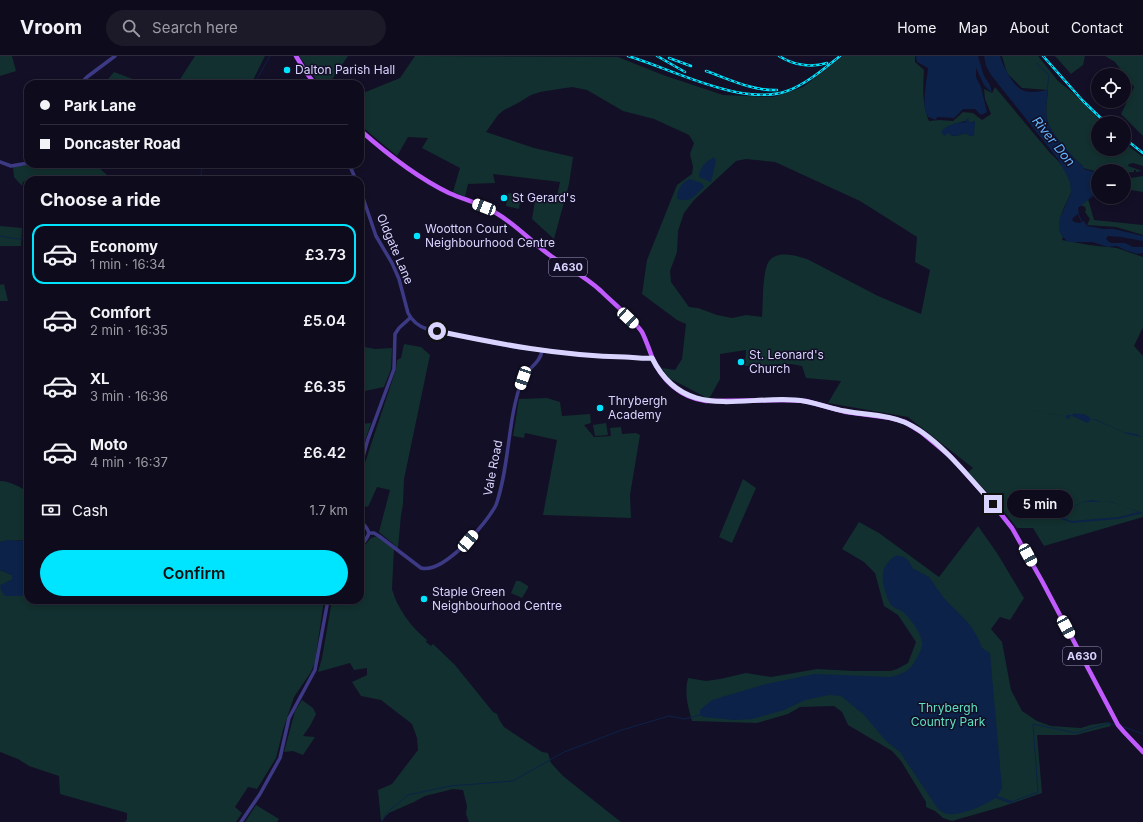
<!DOCTYPE html>
<meta charset="utf-8">
<style>
:root{--surface:#0e0b1c;--page:#1c1929;--text:#f1f3f6;--muted:#9b9ba3;--line:#2e2b3b;--accent:#00e5ff}
body{margin:0;font-family:Inter,sans-serif;background:var(--page);color:var(--text);height:100vh;display:flex;flex-direction:column;font-size:15px;white-space:nowrap}
*{box-sizing:border-box;margin:0}
p{font-size:13px;color:var(--muted)}
.icon{flex:none;width:22px;height:22px;fill:none;stroke:currentColor;stroke-width:2;stroke-linecap:round;stroke-linejoin:round}
.map{position:relative;flex:1;overflow:hidden}
.sheet{position:absolute;left:24px;top:120px;width:340px;height:428px;display:flex;flex-direction:column;background:var(--surface);border-radius:12px;box-shadow:0 2px 6px #0003,0 0 0 1px var(--line)}
.sheet>*{flex:none}
.banner{position:absolute;left:24px;top:24px;width:340px;height:88px;border-radius:12px;box-shadow:0 2px 6px #0003,0 0 0 1px var(--line);display:grid;align-content:center;height:88px;padding:0 16px;background:var(--surface)}
.fabs{position:absolute;left:1091px;top:12px;display:grid;gap:8px}
.fabs a{display:grid;place-items:center;width:40px;height:40px;border-radius:50%;background:var(--surface);box-shadow:0 2px 6px #0003,0 0 0 1px var(--line);font-size:20px}
.end{position:absolute;width:18px;height:18px;margin:-9px;border:5px solid #d9d4ff;background:#111;box-shadow:0 0 0 2px #111}
.from{border-radius:50%}
.bubble{position:absolute;height:28px;border-radius:14px;background:var(--surface);box-shadow:0 2px 6px #0003,0 0 0 1px var(--line);font-size:13px;font-weight:600;line-height:28px;text-align:center}
.car{position:absolute;width:12px;height:24px;margin:-12px -6px;border-radius:5px;box-shadow:0 0 3px 1px #0007;background:linear-gradient(#fff 24%,#345 0 40%,#fff 0 76%,#345 0 86%,#fff 0)}
.banner b{display:flex;align-items:center;gap:14px;height:38px;font-size:15px}
.banner b+b{border-top:1px solid var(--line)}
.banner i{width:10px;height:10px;background:var(--text)}
ul{padding:0;list-style:none}
li{display:flex;align-items:center;gap:12px;height:60px;margin:0 8px 6px;padding:0 8px;border:2px solid transparent;border-radius:12px}
li div{flex:1}
li b{display:block;font-size:15px}
li em{font-style:normal;font-weight:600}
li.selected{border-color:var(--accent)}
li>.icon{width:36px;height:36px;stroke-width:1.5}
h2{padding:0 16px;font-size:18px;line-height:48px}
.pay{display:flex;align-items:center;gap:10px;height:44px;padding:0 16px;font-size:15px}
.pay p{margin-inline-start:auto}
.action{display:flex;gap:8px;margin-top:auto;padding:8px 16px}
.action a{flex:1;height:46px;border-radius:24px;background:var(--accent);color:#111;font-size:16px;font-weight:600;line-height:46px;text-align:center}
header{display:flex;align-items:center;gap:24px;box-sizing:border-box;height:56px;padding:0 20px;background:var(--surface);border-bottom:1px solid var(--line)}
header strong{font-size:19px}
nav{display:flex;gap:22px;margin-inline-start:auto;font-size:14px}
.search{width:280px;height:36px;background:var(--page);display:flex;align-items:center;gap:10px;box-sizing:border-box;padding:0 14px;border-radius:22px;color:var(--muted);font-size:15px}
.map>svg:first-child{display:block}
.green{fill:#12302f;fill-rule:evenodd}
.water{fill:#0c2248}
.lines{fill:none;stroke-linecap:round;stroke-linejoin:round}
.stream{stroke:#0c2248;stroke-width:1}
.canal{stroke:#0c2248;stroke-width:2.5}
.tertiary{stroke:#3d3a85;stroke-width:3.5}
.primary{stroke:#c25bff;stroke-width:4.5}
.rail-casing{stroke:#00e5ff;stroke-width:2.5}
.rail{stroke:#130f26;stroke-width:1;stroke-dasharray:3;stroke-linecap:butt}
.route{stroke:#d9d4ff;stroke-width:5}
.poi-dot{fill:#00e5ff;stroke:#130f26;stroke-width:1.5}
.labels{text-anchor:middle;stroke-width:3;stroke-linejoin:round;paint-order:stroke}
.shield{fill:#130f26;stroke:#9e99be;stroke-width:1}
.shield-label{font-size:11px;font-weight:bold;fill:#d9d4ff}
.poi-label{font-size:12px;fill:#d9d4ff;stroke:#130f26;text-anchor:start}
.street-label{font-size:12px;fill:#d9d4ff;stroke:#130f26}
.park-label{font-size:12px;fill:#5fe0c0;stroke:#130f26}
.water-label{font-size:13px;font-style:italic;fill:#62b6ff;stroke:#130f26}
</style>
<header>
<strong>Vroom</strong>
<div class="search"><svg class="icon" aria-label="search" viewBox="0 0 24 24"><circle cx="10" cy="10" r="6"/><path d="M15 15l6 6"/></svg>Search here</div>
<nav><a>Home</a><a>Map</a><a>About</a><a>Contact</a></nav>
</header>
<div class="map">
<svg width="1143" height="766" viewBox="0 0 1143 766">
<rect width="100%" height="100%" fill="#130f26"/>
<g class="green">
<polygon points="0,0 12,0 16,15 0,20"/>
<polygon points="195,0 265,0 251,28 177,28"/>
<path d="M 299,0 L 348,0 L 331,25 C 327,29 322,29 318,26 Z"/>
<path d="M 415,0 L 618,1 L 663,19 L 723,39 L 773,41 L 803,31 L 843,0 L 915,0 L 915,6 L 924,14 C 923,32 922,48 929,65 L 939,64 L 953,65 L 963,56 L 973,57 L 982,64 L 991,58 L 985,43 L 984,33 L 992,37 L 995,31 L 1051,98 C 1061,106 1073,123 1071,136 C 1070,139 1068,143 1067,145 C 1061,158 1056,169 1063,181 L 1062,184 L 1089,189 L 1117,192 L 1143,201 L 1143,271 L 1134,290 L 1143,300 L 1143,461 L 1044,490 L 1033,472 L 1017,472 L 999,449 L 968,416 L 973,412 L 908,361 L 828,347 L 841,325 L 806,322 L 802,310 L 791,308 L 745,310 L 746,294 L 720,298 L 720,323 L 709,343 L 669,322 L 662,312 L 675,314 L 682,303 L 686,268 L 677,264 L 642,238 L 647,204 L 677,129 L 692,118 L 693,111 L 690,98 L 694,87 L 689,79 L 654,63 L 623,55 L 587,34 L 572,31 L 540,36 L 531,39 L 518,47 L 504,54 L 498,59 L 486,76 L 534,92 L 573,101 L 569,128 L 554,183 L 532,163 L 536,139 L 556,145 L 560,126 L 493,118 L 495,127 L 468,128 L 465,141 L 453,136 L 460,112 L 422,92 L 428,82 L 408,81 L 397,100 L 360,69 L 360,35 L 363,37 L 400,22 ZM 968,64 L 970,67 L 975,65 L 971,80 L 965,77 L 960,79 L 952,80 L 945,72 C 949,70 954,68 958,67 C 961,65 965,66 968,64 ZM 746,103 L 775,106 L 860,145 L 917,181 L 915,206 L 930,214 L 921,258 L 878,240 L 809,204 C 798,200 779,194 770,204 C 762,212 763,249 762,261 L 746,259 L 732,262 L 717,259 L 698,252 L 689,251 L 671,226 L 670,215 L 677,196 L 678,175 L 684,157 L 694,144 L 736,105 Z"/>
<path d="M 1002,0 L 1038,0 L 1058,25 L 1073,37 L 1103,67 L 1098,67 L 1098,93 L 1124,93 L 1124,87 L 1143,101 L 1143,110 L 1133,107 L 1129,108 L 1128,110 L 1142,115 L 1136,116 L 1136,114 L 1134,114 L 1134,116 L 1124,117 L 1124,115 L 1098,115 L 1098,116 L 1083,112 L 1083,110 C 1072,101 1055,82 1049,69 C 1044,59 1047,45 1048,34 L 1022,32 L 1007,17 Z"/>
<polygon points="1055,0 1085,0 1083,9 1071,18"/>
<polygon points="1105,0 1143,0 1143,80 1121,58 1134,31 1115,6"/>
<polygon points="114,16 138,25 137,28 104,28"/>
<polygon points="29,108 76,108 78,113 98,111 107,119 33,121 23,126 22,130 14,121 13,111"/>
<polygon points="1143,120 1143,136 1124,133 1124,123"/>
<polygon points="508,137 521,139 519,153 506,150"/>
<polygon points="1088,143 1094,164 1143,169 1143,179 1116,171 1087,169 1090,163 1085,156 1086,154 1085,151 1080,149"/>
<polygon points="0,170 22,172 21,190 0,190"/>
<polygon points="4,228 8,245 0,245 0,229"/>
<polygon points="404,288 421,291 430,299 404,423 403,448 401,459 398,492 379,476 390,434 377,431 368,451 360,449 360,429 362,416 396,313 397,304 401,302"/>
<polygon points="360,290 375,293 392,292 391,313 384,331 360,336"/>
<polygon points="547,342 560,346 562,360 590,358 591,367 584,369 594,381 611,380 610,372 621,371 622,378 636,377 640,379 630,439 631,462 543,459 557,384 525,377 524,382 513,380 519,343"/>
<polygon points="371,367 360,401 360,368"/>
<polygon points="606,367 608,379 595,380 593,369"/>
<polygon points="743,423 756,432 732,487 719,481"/>
<path d="M 0,425 C 10,425 20,431 28,436 L 28,484 C 19,485 9,484 0,486 Z"/>
<path d="M 859,466 L 879,477 L 939,521 L 978,470 L 997,497 L 1024,542 L 1010,564 L 1000,561 L 991,573 L 1002,586 L 1011,634 L 1022,655 L 1037,665 L 1051,670 L 1081,672 L 1090,669 L 1109,666 L 1111,670 L 1076,679 L 1037,679 L 1042,737 L 1001,751 L 952,765 L 943,762 L 935,755 L 926,751 L 926,746 L 901,705 L 892,695 L 848,669 L 842,656 L 834,650 L 800,651 L 788,658 L 757,667 L 692,665 C 688,650 684,638 688,622 L 706,625 L 720,623 L 746,617 L 771,621 L 817,613 L 854,615 L 890,615 L 897,613 L 908,607 L 916,586 L 898,559 L 884,550 L 875,517 L 864,506 L 842,493 Z"/>
<path d="M 377,480 L 394,493 L 392,533 C 397,552 411,571 427,584 L 426,586 L 431,590 L 433,588 L 455,609 L 493,656 L 497,658 L 500,665 L 504,671 L 542,696 L 548,697 L 551,707 L 563,720 L 621,766 L 469,766 L 466,758 L 467,750 L 463,734 L 453,733 L 425,740 L 414,746 L 389,757 L 381,765 L 378,734 L 392,728 L 418,694 L 417,682 L 412,668 L 381,644 L 361,640 L 352,626 L 367,619 L 367,612 L 354,614 L 350,607 L 318,616 L 322,602 L 332,544 L 360,544 L 360,494 L 371,482 Z"/>
<polygon points="0,514 12,519 12,524 7,526 5,540 25,540 28,542 28,544 33,546 57,547 60,544 324,544 315,606 311,616 294,641 283,674 276,702 257,733 248,731 235,751 242,757 236,766 125,766 127,763 127,757 60,738 59,720 29,710 18,703 0,696"/>
<polygon points="516,525 520,525 528,530 528,532 522,542 511,537"/>
<polygon points="302,644 313,652 316,658 310,670 303,680 315,681 303,699 293,695 284,696 295,655"/>
<polygon points="256,749 279,763 277,766 245,766"/>
</g>
<g class="water">
<path d="M 916,0 L 978,0 L 984,20 L 990,29 L 992,37 L 984,29 L 976,12 L 976,21 L 981,31 L 987,56 L 981,59 L 975,53 L 963,53 L 954,62 L 937,61 L 936,64 C 932,62 927,62 926,57 C 922,47 927,23 928,12 L 917,6 Z"/>
<path d="M 984,0 L 1000,0 C 1003,10 1014,33 1025,35 C 1032,37 1041,35 1048,34 C 1047,45 1044,59 1049,69 C 1055,82 1072,101 1083,110 L 1084,113 L 1098,117 L 1098,136 L 1078,152 L 1079,157 L 1072,163 L 1074,166 L 1080,167 L 1084,165 L 1087,170 L 1104,173 L 1114,173 L 1143,180 L 1143,185 L 1121,181 L 1108,180 L 1106,183 L 1109,186 L 1112,187 L 1125,187 L 1133,191 L 1143,191 L 1143,197 L 1137,198 L 1125,194 L 1117,190 L 1108,191 L 1092,186 L 1068,186 L 1063,181 L 1059,175 L 1059,164 L 1071,137 L 1070,126 L 1065,116 L 1058,103 L 991,19 L 986,10 Z"/>
<path d="M 969,61 L 968,64 L 970,67 L 975,65 L 974,80 L 971,80 L 965,77 L 960,79 L 951,80 L 949,77 L 944,80 L 941,76 C 946,69 958,66 966,66 L 966,64 Z"/>
<path d="M 714,101 L 716,105 L 711,126 L 699,121 C 699,111 706,106 714,101 Z"/>
<path d="M 689,123 L 702,127 L 704,131 C 692,142 693,146 677,143 C 677,134 681,127 689,123 Z"/>
<path d="M 1030,354 L 1062,360 L 1066,361 L 1066,359 L 1072,359 L 1075,357 L 1077,358 C 1081,357 1089,359 1091,363 L 1095,363 L 1123,376 L 1136,378 L 1143,381 L 1127,378 L 1095,364 L 1091,363 L 1088,367 L 1072,360 L 1070,360 L 1070,362 L 1067,363 L 1066,361 Z"/>
<polygon points="1093,444 1102,446 1111,445 1122,450 1143,457 1118,463 1072,467 1059,462 1040,457 1014,453 1014,451 1042,455 1060,460 1071,465 1119,461 1138,456 1109,445 1102,446 1083,446 1071,452 1066,449 1065,445 1067,449 1072,451 1082,446"/>
<polygon points="7,484 19,485 28,484 28,542 25,540 5,540 1,535 0,529 12,524 12,519 0,514 0,486"/>
<path d="M 895,500 C 904,499 910,504 912,512 L 929,521 L 943,541 L 971,570 L 979,584 L 982,592 L 990,597 L 1002,732 C 1000,735 998,740 995,742 C 986,749 960,760 949,758 C 945,758 942,756 938,753 L 900,696 L 886,685 L 864,659 L 841,640 L 829,639 L 805,644 L 784,654 L 752,663 L 735,664 L 703,661 L 700,659 L 700,654 L 712,644 L 766,628 L 815,618 L 890,621 C 902,619 911,614 916,603 C 919,598 923,591 922,586 C 920,575 910,562 902,555 C 898,553 894,552 891,549 C 888,545 887,540 885,535 C 881,520 881,510 895,500 Z"/>
<path d="M 31,544 L 60,544 C 52,551 39,550 31,544 Z"/>
</g>
<g class="lines">
<g class="stream">
<polyline points="1037,7 1037,8 1049,19 1047,34"/>
<polyline points="254,28 270,0"/>
<polyline points="200,124 203,108"/>
<polyline points="1078,157 1082,167"/>
<polyline points="0,180 17,183 28,181"/>
<polyline points="1124,671 1143,678"/>
<polyline points="1011,746 1038,736 1033,668 1076,677 1109,667 1115,669"/>
<polyline points="382,766 385,759 390,754 408,739 450,730 513,725 564,696 622,674 669,660 685,663 700,659"/>
</g>
<polyline class="canal" points="996,741 1011,746"/>
<g class="tertiary">
<polyline points="80,28 87,21 115,0"/>
<polyline points="0,106 11,110 28,107"/>
<polyline points="349,108 356,124"/>
<path d="M 360,133 L 376,180 L 392,207 L 399,223 L 408,257 C 412,265 418,270 427,273 L 514,291 L 542,294 L 594,300 L 652,302"/>
<polyline points="360,411 368,383 394,313 395,278 399,272 410,262"/>
<path d="M 360,464 C 372,477 371,477 360,491"/>
<path d="M 369,477 L 374,477 L 379,480 L 421,512 C 444,518 486,468 496,449 C 510,409 507,364 522,324 C 527,312 541,307 542,294"/>
<polyline points="241,766 260,738 280,702 289,662 315,614 328,544"/>
</g>
<g class="primary">
<polyline points="296,0 305,15 315,28"/>
<path d="M 360,74 C 387,98 416,121 449,137 C 465,144 482,148 496,157 C 517,169 532,187 551,200 C 568,212 586,221 601,235 C 612,246 634,264 642,276 C 646,284 649,293 652,301 C 661,324 681,342 706,345 L 785,344 L 806,345 L 846,356 L 891,362 L 905,366 L 921,376 L 951,401 L 993,448 L 1012,472 L 1042,525 L 1118,669 L 1124,676 L 1143,696"/>
</g>
<defs>
<g id="rail">
<path d="M 628,0 C 672,13 742,51 787,35 C 805,29 825,12 840,0"/>
<polyline points="657,0 685,16"/>
<path d="M 779,0 C 793,9 811,12 827,7"/>
<polyline points="1043,0 1083,45 1106,67"/>
<polyline points="669,2 691,10"/>
<path d="M 706,15 C 729,23 752,35 777,34"/>
<polyline points="1124,82 1143,97"/>
</g>
</defs>
<use href="#rail" class="rail-casing"/>
<use href="#rail" class="rail"/>
</g>
<g class="lines">
<path class="route" d="M 437,275 C 499,288 561,300 625,301 C 634,301 643,303 652,302 C 684,365 738,340 795,344 C 812,345 828,352 845,355 C 864,359 885,358 904,366 C 936,379 970,422 993,448"/>
</g>
<g class="poi-dot">
<circle cx="287" cy="14" r="4"/>
<circle cx="504" cy="142" r="4"/>
<circle cx="417" cy="180" r="4"/>
<circle cx="741" cy="306" r="4"/>
<circle cx="600" cy="352" r="4"/>
<circle cx="424" cy="543" r="4"/>
</g>
<g class="labels">
<g class="shield">
<rect x="549" y="202" width="38" height="18" rx="3"/>
<rect x="1063" y="591" width="38" height="18" rx="3"/>
</g>
<g class="shield-label">
<text x="568" y="215">A630</text>
<text x="1082" y="604">A630</text>
</g>
<g class="poi-label">
<text x="295" y="18">Dalton Parish Hall</text>
<text x="512" y="146">St Gerard's</text>
<text x="425" y="177">Wootton Court<tspan x="425" dy="14">Neighbourhood Centre</tspan></text>
<text x="749" y="303">St. Leonard's<tspan x="749" dy="14">Church</tspan></text>
<text x="608" y="349">Thrybergh<tspan x="608" dy="14">Academy</tspan></text>
<text x="432" y="540">Staple Green<tspan x="432" dy="14">Neighbourhood Centre</tspan></text>
</g>
<g class="street-label">
<text transform="translate(395 193) rotate(67)" y="4">Oldgate Lane</text>
<text transform="translate(493 412) rotate(-79)" y="4">Vale Road</text>
</g>
<g class="park-label">
<text x="948" y="656">Thrybergh<tspan x="948" dy="14">Country Park</tspan></text>
</g>
<g class="water-label">
<text transform="translate(1054 85) rotate(51)" y="5">River Don</text>
</g>
</g>
</svg>
<div class="fabs">
<a><svg class="icon" aria-label="locate" viewBox="0 0 24 24"><circle cx="12" cy="12" r="6"/><path d="M12 2v4M12 18v4M2 12h4M18 12h4"/></svg></a>
<a>+</a>
<a>−</a>
</div>
<i class="end from" style="left:437px;top:275px"></i>
<i class="end" style="left:993px;top:448px"></i>
<div class="bubble" style="left:1007px;top:434px;width:66px">5 min</div>
<i class="car" style="left:484px;top:151px;rotate:291deg"></i>
<i class="car" style="left:628px;top:262px;rotate:133deg"></i>
<i class="car" style="left:523px;top:322px;rotate:199deg"></i>
<i class="car" style="left:468px;top:485px;rotate:40deg"></i>
<i class="car" style="left:1028px;top:499px;rotate:151deg"></i>
<i class="car" style="left:1066px;top:571px;rotate:152deg"></i>
<div class="banner">
<b><i class="from"></i>Park Lane</b>
<b><i></i>Doncaster Road</b>
</div>
<section class="sheet">
<h2>Choose a ride</h2>
<ul>
<li class="selected"><svg class="icon" aria-label="car" viewBox="0 0 24 24"><path d="M5 17H2v-5l4-1 3-4h7l3 4 3 1v5h-3M9 17h6M6 11h13"/><circle cx="7" cy="17" r="2"/><circle cx="17" cy="17" r="2"/></svg><div><b>Economy</b><p>1 min · 16:34</p></div><em>£3.73</em></li>
<li><svg class="icon" aria-label="car" viewBox="0 0 24 24"><path d="M5 17H2v-5l4-1 3-4h7l3 4 3 1v5h-3M9 17h6M6 11h13"/><circle cx="7" cy="17" r="2"/><circle cx="17" cy="17" r="2"/></svg><div><b>Comfort</b><p>2 min · 16:35</p></div><em>£5.04</em></li>
<li><svg class="icon" aria-label="car" viewBox="0 0 24 24"><path d="M5 17H2v-5l4-1 3-4h7l3 4 3 1v5h-3M9 17h6M6 11h13"/><circle cx="7" cy="17" r="2"/><circle cx="17" cy="17" r="2"/></svg><div><b>XL</b><p>3 min · 16:36</p></div><em>£6.35</em></li>
<li><svg class="icon" aria-label="car" viewBox="0 0 24 24"><path d="M5 17H2v-5l4-1 3-4h7l3 4 3 1v5h-3M9 17h6M6 11h13"/><circle cx="7" cy="17" r="2"/><circle cx="17" cy="17" r="2"/></svg><div><b>Moto</b><p>4 min · 16:37</p></div><em>£6.42</em></li>
</ul>
<div class="pay"><svg class="icon" aria-label="cash" viewBox="0 0 24 24"><path d="M3 7h18v10H3z"/><circle cx="12" cy="12" r="2"/></svg>Cash<p>1.7 km</p></div>
<div class="action"><a>Confirm</a></div>
</section>
</div>
